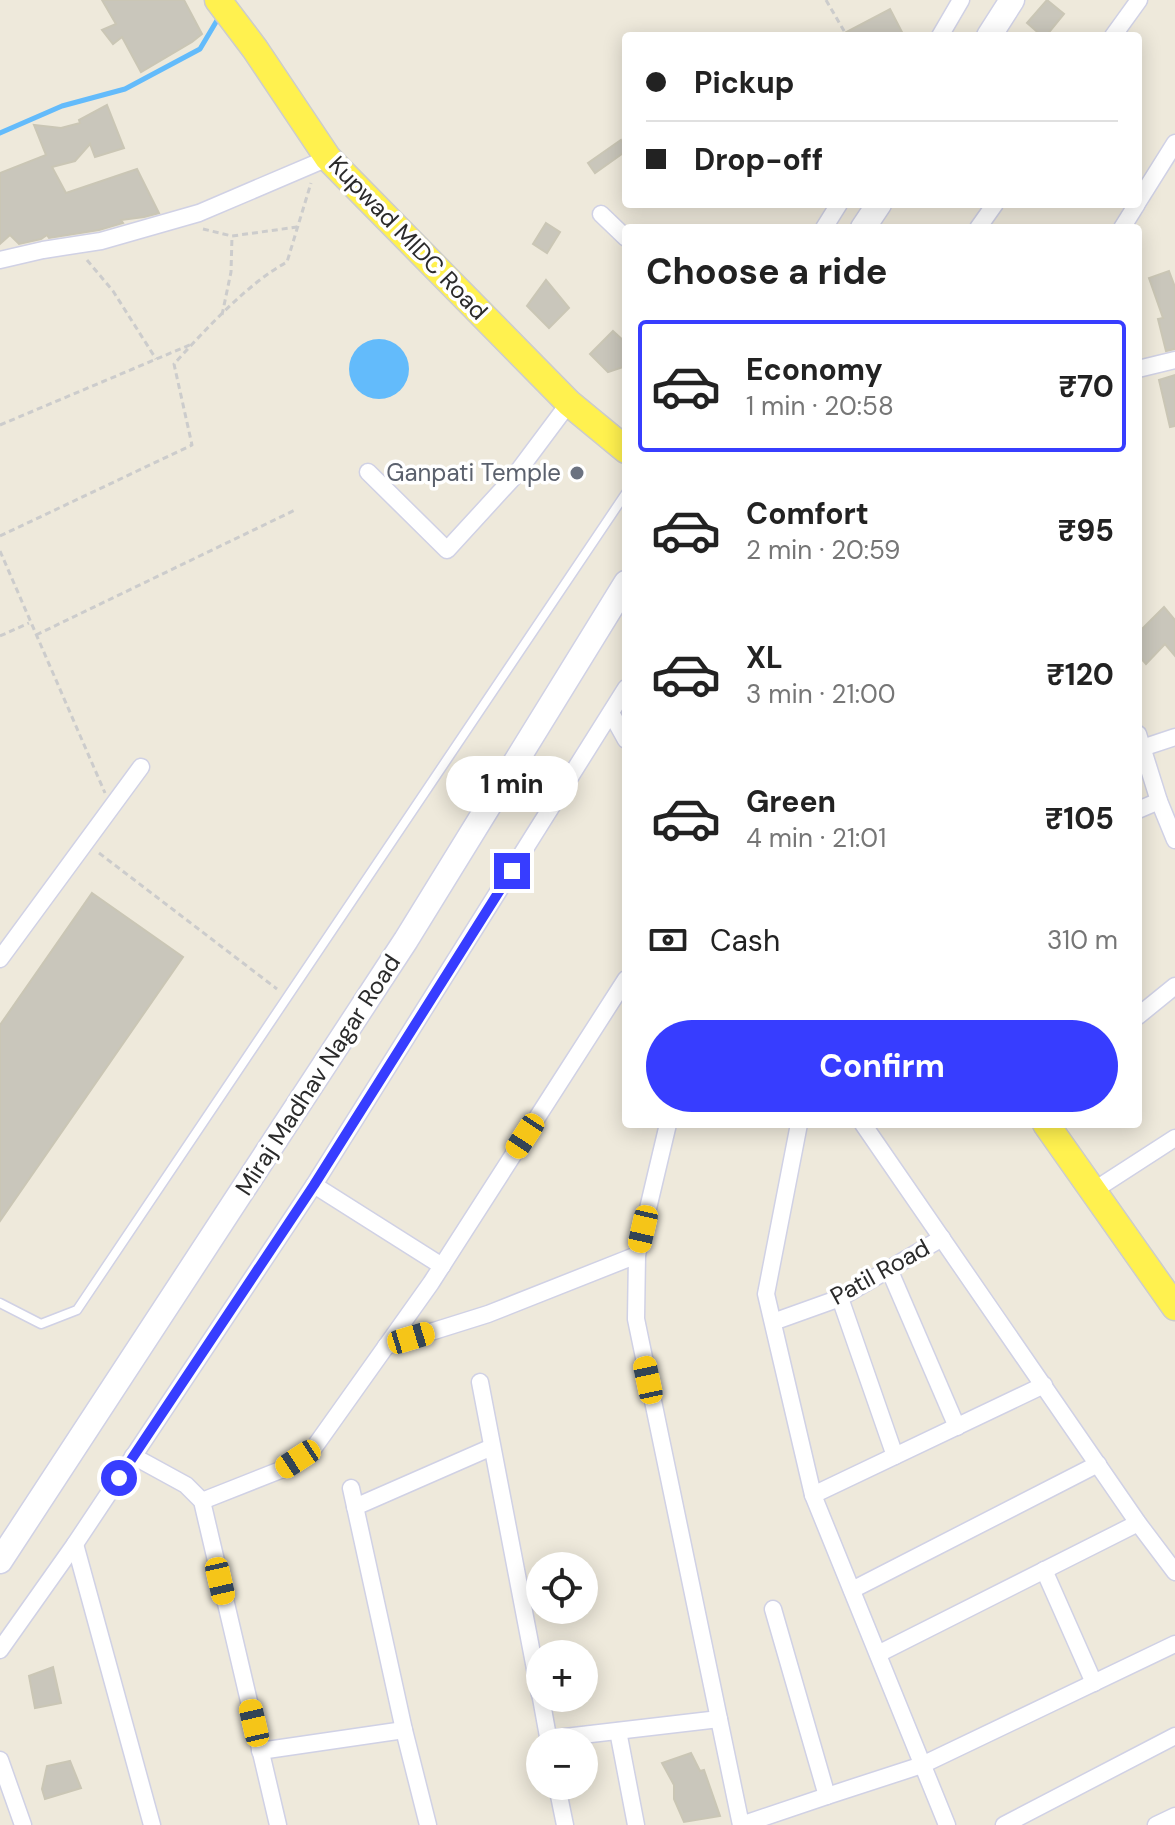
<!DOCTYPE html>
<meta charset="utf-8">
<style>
:root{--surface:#fff;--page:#f6f6f6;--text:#222;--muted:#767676;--line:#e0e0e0;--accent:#373dff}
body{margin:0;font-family:"DM Sans",sans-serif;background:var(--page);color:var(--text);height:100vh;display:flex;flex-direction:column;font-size:30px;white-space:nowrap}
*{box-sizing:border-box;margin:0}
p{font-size:26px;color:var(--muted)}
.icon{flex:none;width:44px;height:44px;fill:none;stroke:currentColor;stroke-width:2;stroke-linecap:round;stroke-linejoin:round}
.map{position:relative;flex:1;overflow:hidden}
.drawer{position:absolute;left:622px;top:224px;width:520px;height:904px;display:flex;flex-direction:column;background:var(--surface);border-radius:8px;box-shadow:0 4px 20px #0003}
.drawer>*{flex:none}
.hud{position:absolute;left:622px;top:32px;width:520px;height:176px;border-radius:8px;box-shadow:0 4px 20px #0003;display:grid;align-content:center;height:176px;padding:0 24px;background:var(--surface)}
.tools{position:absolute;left:526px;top:1552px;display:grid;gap:16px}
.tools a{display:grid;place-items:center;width:72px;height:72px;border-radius:50%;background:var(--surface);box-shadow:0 4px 20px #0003;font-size:40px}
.end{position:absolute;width:36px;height:36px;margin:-18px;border:10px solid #373dff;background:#fff;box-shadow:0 0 0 4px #fff}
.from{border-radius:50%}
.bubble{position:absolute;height:56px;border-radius:28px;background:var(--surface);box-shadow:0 4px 20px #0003;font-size:26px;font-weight:700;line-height:56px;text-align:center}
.car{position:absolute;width:24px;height:48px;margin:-24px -12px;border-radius:10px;box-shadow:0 0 6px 2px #0007;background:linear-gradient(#f5c518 24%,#345 0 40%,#f5c518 0 76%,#345 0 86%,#f5c518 0)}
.hud b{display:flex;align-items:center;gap:28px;height:76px;font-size:30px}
.hud b+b{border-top:2px solid var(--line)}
.hud i{width:20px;height:20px;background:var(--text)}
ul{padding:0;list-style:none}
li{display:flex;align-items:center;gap:24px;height:132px;margin:0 16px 12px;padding:0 8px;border:4px solid transparent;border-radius:8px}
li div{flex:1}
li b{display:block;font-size:30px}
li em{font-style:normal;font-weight:700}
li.on{border-color:var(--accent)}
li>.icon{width:72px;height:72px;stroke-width:1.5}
h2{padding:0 24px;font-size:36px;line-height:96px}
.pay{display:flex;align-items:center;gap:20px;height:88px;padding:0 24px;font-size:30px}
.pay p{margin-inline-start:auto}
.action{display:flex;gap:16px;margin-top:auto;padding:16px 24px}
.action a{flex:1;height:92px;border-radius:48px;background:var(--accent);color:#fff;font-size:32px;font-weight:700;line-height:92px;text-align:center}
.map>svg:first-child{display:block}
.water{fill:#63bbfb}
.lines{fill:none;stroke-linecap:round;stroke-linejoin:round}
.stream{stroke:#63bbfb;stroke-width:5}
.building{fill:#c9c6bb;stroke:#cac6b5;stroke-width:2}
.lane-casing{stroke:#d0d1e5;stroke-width:11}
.street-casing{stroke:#d0d1e5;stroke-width:19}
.secondary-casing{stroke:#d0d1e5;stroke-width:27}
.primary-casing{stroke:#ccc;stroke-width:29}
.path{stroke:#ccc;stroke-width:3;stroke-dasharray:6 4;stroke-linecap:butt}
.lane{stroke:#fff;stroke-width:8}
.street{stroke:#fff;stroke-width:16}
.secondary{stroke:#fff;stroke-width:24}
.primary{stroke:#fff14f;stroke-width:26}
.route{stroke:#373dff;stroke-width:10}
.worship-dot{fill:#6b7280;stroke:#fff;stroke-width:3}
.labels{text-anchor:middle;stroke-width:7;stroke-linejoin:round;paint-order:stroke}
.street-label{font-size:24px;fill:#2b2b2b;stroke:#fff}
.worship-label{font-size:24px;fill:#5b616d;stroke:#fff;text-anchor:end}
</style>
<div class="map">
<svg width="1175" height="1825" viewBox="0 0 1175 1825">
<rect width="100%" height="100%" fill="#eee9db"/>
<circle class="water" cx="379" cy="369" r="30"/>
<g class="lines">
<polyline class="stream" points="0,133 62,106 125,89 200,49 219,17"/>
</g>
<g class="building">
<polygon points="102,0 184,0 202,34 192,42 141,72 122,37 113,44 102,30 116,24"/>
<polygon points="1047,0 1064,14 1046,36 1042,36 1027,23"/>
<polygon points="890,9 904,36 839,36"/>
<polygon points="107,105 124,148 95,157 90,144 75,161 52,167 66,193 137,169 159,213 144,217 121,220 123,223 99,230 49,238 47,235 41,239 19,244 10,235 0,244 0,173 46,155 34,125 61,128 80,123 79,120"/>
<polygon points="621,140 626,147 626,151 595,173 588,163"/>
<polygon points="546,223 560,232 547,253 533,244"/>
<polygon points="1169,271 1175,287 1175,349 1166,351 1158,319 1163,318 1149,278"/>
<polygon points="546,280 569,308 549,328 527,306"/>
<polygon points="613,331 626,343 626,366 608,372 590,354"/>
<polygon points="1175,375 1175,426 1170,427 1159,380"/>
<polygon points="1164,607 1175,620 1175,656 1165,644 1146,664 1138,655 1138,633"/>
<polygon points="92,893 183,957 0,1221 0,1025"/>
<polygon points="53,1667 61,1703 35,1708 29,1676"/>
<polygon points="691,1753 700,1771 704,1770 720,1816 684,1822 674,1799 674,1785 662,1763"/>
<polygon points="70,1761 81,1788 45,1799 42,1789 47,1766"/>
</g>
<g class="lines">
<defs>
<polyline id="lane" points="0,1303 41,1324 77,1310 626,493"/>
<g id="street">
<polyline points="940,36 961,0"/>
<polyline points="1113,36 1139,0"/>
<polyline points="1138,202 1175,143"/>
<polyline points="601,214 626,238"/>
<polyline points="824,228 839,204"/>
<polyline points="978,228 995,204"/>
<polyline points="1122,228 1137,204"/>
<polyline points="0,260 43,250 101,241 199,213 328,158"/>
<polyline points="1138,369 1175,360"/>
<polyline points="368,472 447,550 513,478 569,403"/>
<polyline points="611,713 626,740"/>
<polyline points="1138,734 1159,801 1175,840"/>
<polyline points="1142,748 1175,737"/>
<polyline points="1138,810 1159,801"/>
<polyline points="0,959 141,767"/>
<polyline points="1138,1016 1175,986"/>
<polyline points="668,1124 637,1255 636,1319 741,1825 827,1796 773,1609"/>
<polyline points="799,1124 766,1294 813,1495 947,1825"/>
<polyline points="863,1124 1138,1523 1175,1572"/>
<polyline points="314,1185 442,1266"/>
<polyline points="1093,1191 1175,1138"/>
<polyline points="889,1269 957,1427"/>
<polyline points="840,1298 895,1456"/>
<polyline points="773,1322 840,1298 942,1238"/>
<polyline points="386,1346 488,1314 637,1255"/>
<polyline points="480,1382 540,1695"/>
<polyline points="133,1456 186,1485 202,1501 278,1825"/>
<polyline points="351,1488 404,1730 428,1825"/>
<polyline points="813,1495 1044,1385"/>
<polyline points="202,1501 283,1469 313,1449 431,1283 626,979"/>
<polyline points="355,1507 492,1447"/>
<polyline points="75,1544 152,1825"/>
<polyline points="1044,1570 1094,1683"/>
<polyline points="852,1590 1098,1464"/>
<polyline points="0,1650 75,1544 314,1185 626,688"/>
<polyline points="878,1654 1138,1523"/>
<polyline points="541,1698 549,1742"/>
<polyline points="618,1731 636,1825"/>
<polyline points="548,1739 719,1719"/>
<polyline points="260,1751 404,1730"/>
<polyline points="0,1760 23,1825"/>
<polyline points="557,1786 565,1825"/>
<polyline points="827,1796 922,1765 1175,1644"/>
<polyline points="1004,1825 1175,1736"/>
<polyline points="1156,1825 1175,1816"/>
</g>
<g id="secondary">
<polyline points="989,36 1012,0"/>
<polyline points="863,228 879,204"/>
<polyline points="0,1561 406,940 626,583"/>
</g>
<g id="primary">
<polyline points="218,0 255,49 328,158 569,403 626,450"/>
<polyline points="1046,1124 1175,1307"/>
</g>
</defs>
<use href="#lane" class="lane-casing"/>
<use href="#street" class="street-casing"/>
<use href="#secondary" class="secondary-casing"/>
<use href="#primary" class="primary-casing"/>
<g class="path">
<polyline points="826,0 847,36"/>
<polyline points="203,229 232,236 297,227"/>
<polyline points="87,260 113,291 156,359"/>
<polyline points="222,315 231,272 232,236"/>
<polyline points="0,425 192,344"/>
<path d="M 0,536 L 192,445 L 174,364 C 205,330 248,283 287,262 L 311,183"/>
<polyline points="0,551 105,793"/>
<polyline points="36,635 295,510"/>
<polyline points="0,636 29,623"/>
<polyline points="99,853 277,989"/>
</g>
<use href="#lane" class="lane"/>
<use href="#street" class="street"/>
<use href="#secondary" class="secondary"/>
<use href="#primary" class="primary"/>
</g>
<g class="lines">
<polyline class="route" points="119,1478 314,1185 512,871"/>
</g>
<circle class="worship-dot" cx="577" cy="473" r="8"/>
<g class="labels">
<g class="street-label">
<text transform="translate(408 238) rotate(46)" y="8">Kupwad MIDC Road</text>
<text transform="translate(318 1075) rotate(-57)" y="8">Miraj Madhav Nagar Road</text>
<text transform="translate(880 1272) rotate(-29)" y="8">Patil Road</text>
</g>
<g class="worship-label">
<text x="561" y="481">Ganpati Temple</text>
</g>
</g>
</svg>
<div class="tools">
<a><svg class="icon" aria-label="locate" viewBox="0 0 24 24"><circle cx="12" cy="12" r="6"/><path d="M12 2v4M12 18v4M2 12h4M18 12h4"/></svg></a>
<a>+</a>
<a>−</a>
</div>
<i class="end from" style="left:119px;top:1478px"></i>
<i class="end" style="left:512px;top:871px"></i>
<div class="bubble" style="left:446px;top:756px;width:132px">1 min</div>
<i class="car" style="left:525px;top:1136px;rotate:213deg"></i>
<i class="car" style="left:643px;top:1229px;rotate:193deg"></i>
<i class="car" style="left:411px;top:1338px;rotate:73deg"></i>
<i class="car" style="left:648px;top:1380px;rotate:348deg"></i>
<i class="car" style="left:298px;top:1459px;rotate:237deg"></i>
<i class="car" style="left:220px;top:1581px;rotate:167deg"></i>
<i class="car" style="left:254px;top:1723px;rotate:347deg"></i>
<div class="hud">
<b><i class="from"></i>Pickup</b>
<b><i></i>Drop-off</b>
</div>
<section class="drawer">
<h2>Choose a ride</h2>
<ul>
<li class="on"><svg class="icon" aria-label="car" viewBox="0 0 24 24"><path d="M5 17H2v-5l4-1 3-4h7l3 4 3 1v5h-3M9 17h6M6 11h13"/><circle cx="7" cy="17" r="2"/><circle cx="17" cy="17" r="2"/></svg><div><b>Economy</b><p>1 min · 20:58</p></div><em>₹70</em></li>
<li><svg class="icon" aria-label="car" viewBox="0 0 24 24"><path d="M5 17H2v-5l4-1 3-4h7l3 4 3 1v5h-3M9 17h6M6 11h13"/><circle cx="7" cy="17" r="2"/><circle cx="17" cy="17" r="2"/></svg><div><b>Comfort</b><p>2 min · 20:59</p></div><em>₹95</em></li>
<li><svg class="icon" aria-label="car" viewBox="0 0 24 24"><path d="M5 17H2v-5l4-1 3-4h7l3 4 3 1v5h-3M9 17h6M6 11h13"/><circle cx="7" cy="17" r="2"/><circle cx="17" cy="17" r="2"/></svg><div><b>XL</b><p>3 min · 21:00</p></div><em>₹120</em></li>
<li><svg class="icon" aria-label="car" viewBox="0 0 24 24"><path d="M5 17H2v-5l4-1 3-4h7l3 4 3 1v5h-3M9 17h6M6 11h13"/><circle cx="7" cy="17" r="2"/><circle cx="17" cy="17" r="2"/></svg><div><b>Green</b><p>4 min · 21:01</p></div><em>₹105</em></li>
</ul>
<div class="pay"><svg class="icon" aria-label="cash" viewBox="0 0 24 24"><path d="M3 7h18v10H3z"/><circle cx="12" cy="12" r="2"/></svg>Cash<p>310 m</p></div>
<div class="action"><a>Confirm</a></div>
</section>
</div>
